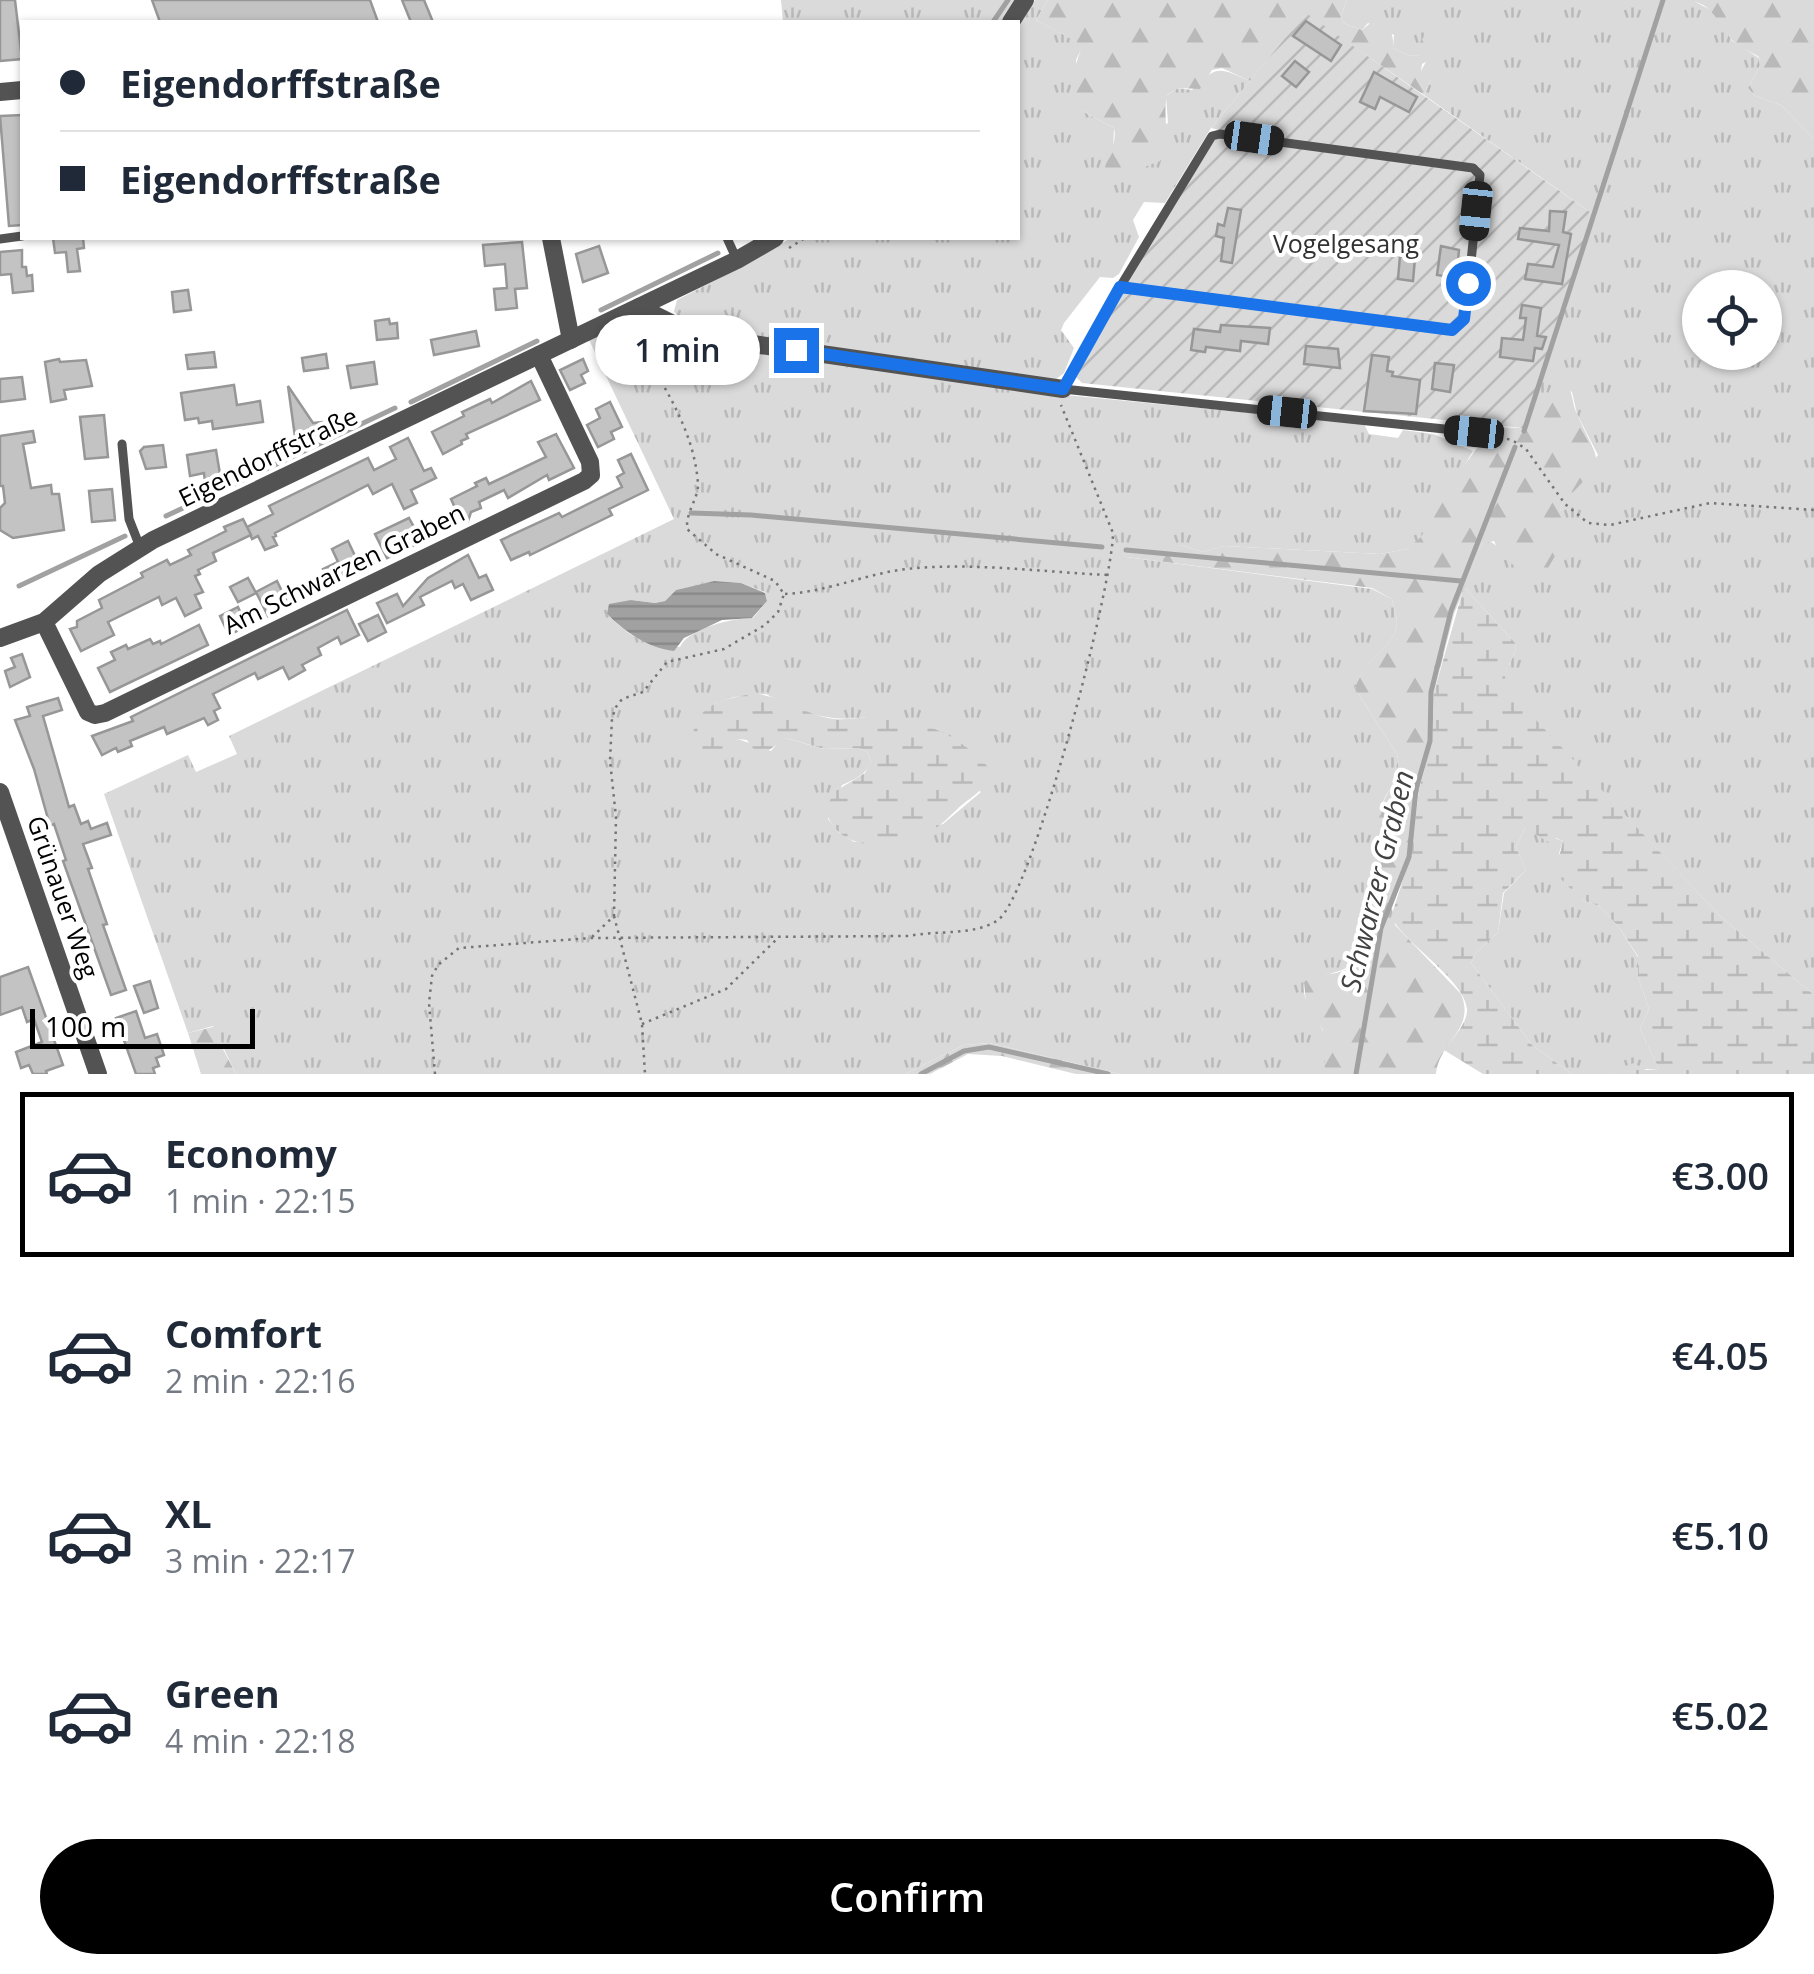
<!DOCTYPE html>
<meta charset="utf-8">
<style>
:root{--surface:#fff;--page:#f6f6f7;--text:#1f2937;--muted:#747a83;--line:#e0e1e3;--accent:#000}
body{margin:0;font-family:"Open Sans",sans-serif;background:var(--page);color:var(--text);height:100vh;display:flex;flex-direction:column;font-size:38px;white-space:nowrap}
*{box-sizing:border-box;margin:0}
p{font-size:32px;color:var(--muted)}
.icon{flex:none;width:55px;height:55px;fill:none;stroke:currentColor;stroke-width:2;stroke-linecap:round;stroke-linejoin:round}
.map{position:relative;height:1074px;overflow:hidden}
.sheet{display:flex;flex-direction:column;background:var(--surface);flex:1}
.sheet>*{flex:none}
.hud{position:absolute;left:20px;top:20px;width:1000px;height:220px;border-radius:0px;box-shadow:0 2px 8px #0004;display:grid;align-content:center;height:220px;padding:0 40px;background:var(--surface)}
.buttons{position:absolute;left:1682px;top:270px;display:grid;gap:20px}
.buttons a{display:grid;place-items:center;width:100px;height:100px;border-radius:50%;background:var(--surface);box-shadow:0 2px 8px #0004;font-size:50px}
.scale{position:absolute;left:30px;bottom:25px;width:225px;box-sizing:border-box;padding-left:10px;border:5px solid #000;border-top:0;font-size:28px;line-height:35px;white-space:nowrap;color:#000;-webkit-text-stroke:8px #fff;paint-order:stroke}
.end{position:absolute;width:45px;height:45px;margin:-22px;border:12px solid #1a73e8;background:#fff;box-shadow:0 0 0 5px #fff}
.from{border-radius:50%}
.bubble{position:absolute;height:70px;border-radius:35px;background:var(--surface);box-shadow:0 2px 8px #0004;font-size:32px;font-weight:600;line-height:70px;text-align:center}
.car{position:absolute;width:30px;height:60px;margin:-30px -15px;border-radius:12px;box-shadow:0 0 8px 2px #0007;background:linear-gradient(#222 24%,#8ab4d8 0 40%,#222 0 76%,#8ab4d8 0 86%,#222 0)}
.hud b{display:flex;align-items:center;gap:35px;height:95px;font-size:38px}
.hud b+b{border-top:2px solid var(--line)}
.hud i{width:25px;height:25px;background:var(--text)}
ul{padding:18px 0 0;list-style:none}
li{display:flex;align-items:center;gap:30px;height:165px;margin:0 20px 15px;padding:0 20px;border:5px solid transparent;border-radius:0px}
li div{flex:1}
li b{display:block;font-size:38px}
li em{font-style:normal;font-weight:600}
li.active{border-color:var(--accent)}
li>.icon{width:90px;height:90px;stroke-width:1.5}
.action{display:flex;gap:20px;margin-top:auto;padding:20px 40px}
.action a{flex:1;height:115px;border-radius:60px;background:var(--accent);color:#fff;font-size:40px;font-weight:600;line-height:115px;text-align:center}
.map>svg:first-child{display:block}
.grass{fill:url(#grass-tufts);fill-rule:evenodd}
.forest{fill:url(#forest-firs)}
.wetland{fill:url(#wetland-marsh)}
.garden{fill:url(#garden-furrows)}
.water{fill:url(#water-rules)}
.lines{fill:none;stroke-linecap:round;stroke-linejoin:round}
.stream{stroke:#a1a1a1;stroke-width:5}
.building{fill:#c3c3c3;stroke:#979797;stroke-width:2.5}
.path{stroke:#757575;stroke-width:2.5;stroke-dasharray:2.5 5;stroke-linecap:butt}
.lane{stroke:#535353;stroke-width:9}
.street{stroke:#535353;stroke-width:18}
.route{stroke:#1a73e8;stroke-width:12}
.labels{text-anchor:middle;stroke-width:8;stroke-linejoin:round;paint-order:stroke}
.park-label{font-size:25px;fill:#313131;stroke:#fff}
.street-label{font-size:25px;fill:#000;stroke:#fff}
.water-label{font-size:28px;font-style:italic;fill:#424242;stroke:#fff}
</style>
<div class="map">
<svg width="1814" height="1074" viewBox="0 0 1814 1074">
<defs>
<pattern id="grass-tufts" width="24" height="20" patternUnits="userSpaceOnUse" patternTransform="scale(2.5)"><rect width="24" height="20" fill="#dadada"/><path d="M3 7l-1-3M5 7V3M7 7l1-3M15 17l-1-3M17 17v-4M19 17l1-3" fill="none" stroke="#b9b9b9"/></pattern>
<pattern id="forest-firs" width="22" height="20" patternUnits="userSpaceOnUse" patternTransform="scale(2.5)"><rect width="22" height="20" fill="#dadada"/><path d="M5 1l3.5 6h-7zM16 11l3.5 6h-7z" fill="#b9b9b9"/></pattern>
<pattern id="wetland-marsh" width="20" height="14" patternUnits="userSpaceOnUse" patternTransform="scale(2.5)"><rect width="20" height="14" fill="#dadada"/><path d="M1 5h8M5 5V1M11 12h8M15 12V8" fill="none" stroke="#b9b9b9"/></pattern>
<pattern id="garden-furrows" width="10" height="10" patternUnits="userSpaceOnUse" patternTransform="scale(2.5)"><rect width="10" height="10" fill="#dadada"/><path d="M-1 1l2-2M0 10L10 0M9 11l2-2" fill="none" stroke="#b9b9b9"/></pattern>
<pattern id="water-rules" width="6" height="5" patternUnits="userSpaceOnUse" patternTransform="scale(2.5)"><rect width="6" height="5" fill="#a1a1a1"/><path d="M0 2.5h6" fill="none" stroke="#898989"/></pattern>
</defs>
<rect width="100%" height="100%" fill="#fff"/>
<g class="grass">
<polygon points="781,0 1017,0 1002,22 783,22"/>
<path d="M 1035,0 L 1048,0 L 1036,20 L 1083,45 L 1076,60 L 1082,111 L 1114,128 L 1113,151 L 1168,123 L 1166,96 L 1178,88 L 1192,90 C 1217,65 1218,67 1250,81 L 1211,128 L 1165,203 L 1144,202 L 1133,220 L 1139,237 L 1119,274 L 1113,278 L 1100,277 L 1064,323 L 1061,330 L 1074,348 L 1064,373 L 1055,380 L 709,330 L 681,320 L 674,311 L 677,300 L 751,262 L 791,238 L 1018,238 L 1018,28 Z"/>
<path d="M 1347,0 L 1692,0 L 1716,13 L 1732,41 L 1759,58 L 1760,66 L 1748,88 L 1755,96 L 1781,105 L 1814,139 L 1814,995 L 1720,916 L 1504,687 C 1503,667 1515,661 1516,644 L 1464,587 L 1482,544 L 1488,540 L 1497,546 L 1560,511 L 1562,504 L 1598,455 L 1577,414 L 1572,392 L 1556,383 L 1523,428 L 1594,215 L 1424,95 L 1431,79 L 1421,71 L 1428,58 L 1422,49 L 1419,55 L 1410,56 L 1393,48 L 1394,35 L 1368,23 L 1362,30 L 1343,23 L 1341,16 ZM 1700,288 L 1765,288 L 1765,352 L 1700,352 Z"/>
<path d="M 622,324 L 652,325 L 1055,394 L 1364,424 L 1369,434 L 1398,438 L 1403,430 L 1433,434 L 1473,451 L 1421,538 L 1407,549 L 1380,554 L 1224,546 L 1203,552 L 1181,545 L 1121,549 L 1126,557 L 1372,589 L 1392,599 C 1393,606 1397,615 1397,623 C 1397,646 1362,659 1355,689 L 1397,754 C 1404,783 1385,787 1380,811 C 1375,836 1382,864 1380,889 C 1378,913 1362,940 1353,963 C 1344,973 1319,975 1304,982 C 1301,1004 1318,1015 1324,1034 C 1328,1047 1327,1061 1325,1074 L 1120,1074 L 989,1043 L 964,1045 L 905,1074 L 236,1074 L 213,1026 L 188,1033 L 104,794 L 188,755 L 196,772 L 237,754 L 229,736 L 674,519 L 589,340 ZM 714,581 L 741,583 L 765,592 L 767,601 L 753,618 C 732,618 689,628 680,647 C 647,647 629,637 607,614 L 631,600 L 655,603 L 665,601 L 676,590 ZM 766,694 C 798,712 829,723 866,717 L 981,792 L 943,824 L 854,842 L 838,832 L 828,819 L 842,785 C 855,779 867,775 871,760 L 867,752 L 859,748 L 823,749 L 786,738 L 780,740 L 771,751 L 738,739 L 732,743 L 715,704 L 734,697 Z"/>
<polygon points="1525,828 1563,841 1559,853 1582,900 1599,906 1618,926 1638,957 1638,977 1649,1009 1640,1029 1659,1069 1618,1069 1613,1074 1572,1074 1532,1045 1471,963 1476,953 1498,932 1504,893 1526,870 1516,847"/>
</g>
<g class="forest">
<path d="M 1048,0 L 1347,0 L 1341,16 L 1343,23 L 1362,30 L 1374,20 C 1389,27 1394,30 1393,48 L 1410,56 L 1419,55 L 1420,42 L 1425,35 L 1432,34 L 1439,39 L 1443,52 L 1422,64 L 1421,71 L 1429,74 L 1431,79 L 1424,95 L 1306,14 L 1250,81 L 1222,68 L 1212,70 L 1200,89 L 1178,88 L 1167,95 C 1162,118 1172,137 1160,161 L 1119,177 L 1105,170 C 1105,155 1118,146 1114,128 L 1082,111 L 1076,101 L 1074,71 L 1082,45 L 1036,20 Z"/>
<path d="M 1681,0 L 1814,0 L 1814,139 L 1781,105 L 1755,96 L 1748,88 L 1760,66 L 1759,57 C 1750,51 1738,48 1731,39 C 1715,18 1711,0 1681,0 Z"/>
<path d="M 1562,380 L 1567,383 C 1573,393 1572,404 1577,414 C 1603,472 1607,455 1562,504 L 1560,511 L 1569,532 L 1544,575 L 1531,578 L 1501,556 L 1494,541 L 1482,544 L 1454,614 L 1434,692 L 1432,740 L 1419,790 L 1410,858 L 1392,908 L 1395,925 L 1461,994 C 1476,1030 1439,1041 1436,1074 L 1325,1074 L 1323,1030 L 1306,1003 L 1304,982 C 1317,971 1344,978 1353,963 C 1362,948 1379,906 1380,889 C 1382,866 1376,842 1378,819 C 1381,793 1404,781 1397,754 L 1355,689 C 1361,659 1397,646 1397,623 C 1397,615 1393,606 1392,599 L 1372,588 L 1126,557 L 1121,550 L 1122,544 L 1181,545 L 1203,552 L 1224,546 L 1380,554 L 1407,549 L 1421,537 L 1453,480 L 1493,427 L 1523,428 L 1556,382 Z"/>
<polygon points="217,1026 223,1049 236,1074 201,1074 188,1033"/>
<polygon points="989,1043 1120,1074 1076,1074 1002,1056 968,1054 930,1074 905,1074 964,1045"/>
</g>
<g class="wetland">
<path d="M 1464,587 L 1516,644 C 1515,661 1503,667 1505,687 L 1720,916 L 1814,995 L 1814,1074 L 1613,1074 L 1617,1069 L 1634,1063 L 1646,1070 L 1659,1069 L 1640,1029 L 1649,1009 L 1638,977 L 1638,956 L 1618,926 L 1599,906 L 1582,900 L 1560,878 L 1557,865 L 1563,841 L 1556,838 L 1550,843 L 1525,828 L 1516,847 L 1526,870 L 1503,893 L 1498,932 L 1476,953 L 1471,963 L 1532,1045 L 1572,1074 L 1483,1074 L 1444,1050 C 1452,1039 1468,1023 1467,1009 C 1465,980 1405,944 1391,917 L 1410,858 L 1419,790 L 1432,740 L 1434,692 Z"/>
<path d="M 753,694 C 778,694 803,714 828,718 C 842,721 854,718 867,717 C 914,715 957,733 988,767 C 987,788 979,792 963,804 C 951,814 941,827 926,834 C 895,850 834,853 826,809 L 834,792 L 865,773 L 871,760 L 867,752 L 859,748 L 824,749 L 786,738 L 765,753 L 752,748 L 747,740 L 738,739 L 724,752 L 704,764 L 695,759 C 685,712 711,700 753,694 Z"/>
</g>
<polygon class="garden" points="1306,13 1594,215 1523,428 1082,383 1075,376 1126,282 1219,130 1211,128"/>
<path class="water" d="M 714,581 L 741,583 L 765,593 L 767,601 L 752,618 L 722,620 L 684,638 L 674,651 C 648,648 625,632 607,614 L 609,604 L 631,600 L 655,603 L 665,601 L 676,590 Z"/>
<g class="lines">
<g class="stream">
<polyline points="993,22 1008,0"/>
<polyline points="601,310 718,253"/>
<polyline points="411,402 537,341"/>
<polyline points="1524,431 1663,0"/>
<polyline points="264,470 395,408"/>
<polyline points="691,513 751,515 1102,547"/>
<polyline points="166,516 243,480"/>
<polyline points="1126,550 1461,581"/>
<polyline points="19,586 125,536"/>
<polyline points="921,1074 964,1051 989,1047 1108,1074"/>
<polyline points="1356,1074 1381,928 1409,857 1416,789 1430,741 1431,692 1451,611 1515,447"/>
</g>
</g>
<g class="building">
<polygon points="0,0 15,0 22,59 0,61"/>
<polygon points="152,0 370,0 378,22 160,22"/>
<polygon points="402,0 424,0 433,22 411,22"/>
<polygon points="1306,21 1341,45 1331,61 1293,36"/>
<polygon points="1295,61 1309,72 1296,87 1282,76"/>
<polygon points="1374,72 1417,97 1409,112 1380,97 1375,109 1360,102"/>
<polygon points="22,115 22,225 9,226 0,116"/>
<polygon points="1228,208 1241,210 1232,263 1221,261 1224,238 1216,236 1218,224 1224,226"/>
<polygon points="1550,211 1566,212 1563,232 1571,234 1562,284 1525,279 1528,264 1553,267 1559,245 1518,239 1520,228 1549,231"/>
<polygon points="53,238 83,238 84,248 77,249 80,271 68,272 66,252 55,253"/>
<polygon points="522,242 527,288 515,289 517,308 496,310 494,289 507,288 505,264 485,266 483,245"/>
<polygon points="599,246 608,273 583,282 576,254"/>
<polygon points="1441,246 1459,250 1457,270 1453,269 1452,277 1437,275"/>
<polygon points="22,250 22,267 26,267 27,276 32,275 33,291 13,293 11,274 0,275 0,252"/>
<polygon points="1400,256 1415,258 1413,281 1398,279"/>
<polygon points="188,290 191,310 174,312 172,292"/>
<polygon points="1522,305 1541,308 1537,336 1546,337 1542,349 1535,348 1533,361 1500,357 1502,338 1523,340 1526,318 1520,318"/>
<polygon points="389,319 390,324 397,323 398,338 377,340 375,321"/>
<polygon points="1221,325 1270,328 1268,344 1241,341 1240,351 1206,347 1205,352 1191,350 1194,329 1220,332"/>
<polygon points="476,331 479,346 434,355 431,340"/>
<polygon points="1306,346 1338,349 1340,368 1304,364"/>
<polygon points="214,352 216,367 188,369 186,355"/>
<polygon points="326,354 328,368 304,371 302,358"/>
<polygon points="1372,355 1389,357 1387,371 1393,372 1392,376 1420,380 1416,414 1364,411"/>
<polygon points="59,359 60,362 86,360 92,386 64,390 66,399 51,402 45,362"/>
<polygon points="583,359 588,371 581,375 585,383 570,390 560,370"/>
<polygon points="374,362 377,384 351,388 347,366"/>
<polygon points="1435,363 1454,365 1450,392 1432,389"/>
<polygon points="22,377 25,399 0,402 0,379"/>
<polygon points="531,381 540,400 466,434 468,438 461,441 462,444 443,454 432,432 464,416 462,412 490,399 492,403"/>
<polygon points="234,385 237,405 260,401 263,422 213,429 212,421 199,423 198,418 185,420 181,393"/>
<polygon points="288,386 313,423 322,422 324,435 296,444"/>
<polygon points="610,402 622,427 611,432 614,439 598,447 587,425 600,418 596,409"/>
<polygon points="104,415 108,457 85,459 80,417"/>
<polygon points="33,431 35,442 23,444 31,488 51,485 52,494 59,494 64,530 13,538 0,530 0,508 5,503 3,486 0,486 0,436"/>
<polygon points="556,434 574,468 549,480 547,475 508,498 504,490 479,502 481,508 471,512 468,521 460,519 451,499 477,486 475,483 486,478 489,484 546,457 538,442"/>
<polygon points="408,438 424,471 431,468 436,478 411,490 417,503 404,509 392,484 373,494 368,485 275,533 276,536 273,537 277,545 265,550 258,536 252,539 247,527 273,514 269,506 368,458 374,470 396,459 390,447"/>
<polygon points="163,445 166,467 146,469 140,451 144,447"/>
<polygon points="216,450 221,480 205,483 204,473 190,476 187,455"/>
<polygon points="631,454 648,490 609,509 612,515 530,555 529,552 511,560 501,540 559,513 562,517 622,487 617,477 624,473 618,460"/>
<polygon points="112,489 115,520 92,522 89,491"/>
<polygon points="409,518 415,529 406,533 413,546 387,558 375,534"/>
<polygon points="243,519 251,535 213,553 216,561 198,570 200,574 195,576 203,592 195,595 201,608 185,616 176,598 162,605 159,597 108,622 114,635 81,651 70,629 77,627 77,621 102,608 99,600 143,577 141,573 167,560 170,565 191,555 188,550 226,531 224,527"/>
<polygon points="348,541 357,560 352,576 331,585 323,569 338,562 332,549"/>
<polygon points="468,555 479,578 486,575 493,590 471,600 463,584 455,588 452,581 420,597 424,605 387,623 377,603 397,594 403,606 428,578"/>
<polygon points="248,578 256,593 238,602 230,587"/>
<polygon points="277,581 289,606 268,616 256,592"/>
<polygon points="238,607 247,626 229,635 220,616"/>
<polygon points="347,610 359,635 341,644 338,637 318,648 321,655 302,665 305,670 289,679 283,667 258,679 255,673 213,694 220,708 214,711 218,720 208,725 204,718 167,734 164,727 130,741 132,746 118,752 116,748 102,755 92,736 133,721 131,717"/>
<polygon points="378,615 386,632 368,641 359,624"/>
<polygon points="199,625 208,645 110,692 98,668 115,660 111,652 126,645 128,649 150,639 153,644 160,641 161,644"/>
<polygon points="22,654 30,677 10,687 5,671 15,667 11,658"/>
<polygon points="58,698 62,710 43,716 69,807 74,805 81,824 88,821 91,829 107,823 111,835 83,844 92,868 88,869 107,924 103,925 126,990 111,995 63,861 66,860 54,824 50,826 34,769 15,720 30,716 27,707"/>
<polygon points="28,967 63,1065 46,1071 47,1074 33,1074 29,1065 21,1068 16,1052 42,1042 34,1019 27,1022 22,1007 0,1015 0,977"/>
<polygon points="150,981 158,1008 144,1013 134,986"/>
<polygon points="136,1011 145,1038 157,1034 164,1055 156,1058 159,1066 153,1068 155,1074 136,1074 116,1018"/>
</g>
<g class="lines">
<g class="path">
<polyline points="789,248 805,238"/>
<polyline points="1485,434 1512,440 1526,449 1565,504 1588,523 1610,525 1710,503 1814,510"/>
<path d="M 785,594 C 827,592 865,574 906,569 C 972,562 1042,572 1108,575"/>
<polyline points="614,916 642,1024 645,1074"/>
<path d="M 592,937 L 614,916 L 616,817 L 610,761 L 612,718 L 616,707 L 622,699 L 643,692 L 667,662 L 724,649 L 765,625 L 778,612 L 784,594 L 775,581 L 716,554 L 687,529 C 686,511 698,499 698,485 C 695,429 659,377 629,331"/>
<polyline points="642,1024 726,989 778,938"/>
<path d="M 435,1074 L 429,1003 L 432,976 L 438,965 L 459,948 L 591,938 L 909,936 C 937,930 975,936 998,920 C 1032,896 1113,585 1113,533 L 1061,405"/>
</g>
<g class="lane">
<polyline points="727,238 737,260"/>
<polyline points="0,239 22,236"/>
<polyline points="1120,287 1452,330 1465,319 1480,175 1473,168 1220,134 1212,136 1120,287 1063,389 1473,432"/>
<polyline points="122,444 129,519 140,547"/>
</g>
<g class="street">
<polyline points="1011,22 1025,0"/>
<polyline points="0,92 22,90"/>
<polyline points="551,238 571,340"/>
<polyline points="639,307 689,332 719,339 1063,389"/>
<polyline points="44,622 88,712 95,715 105,713 584,481 591,475 590,462 539,355"/>
<polyline points="0,638 44,622 99,574 153,540 737,260 775,238"/>
<polyline points="0,792 98,1074"/>
</g>
</g>
<g class="lines">
<polyline class="route" points="796,350 1063,389 1120,287 1452,330 1464,319 1468,283"/>
</g>
<g class="labels">
<g class="park-label">
<text x="1346" y="253">Vogelgesang</text>
</g>
<g class="street-label">
<text transform="translate(268 457) rotate(-26)" y="9">Eigendorffstraße</text>
<text transform="translate(344 569) rotate(-26)" y="9">Am Schwarzen Graben</text>
<text transform="translate(63 897) rotate(71)" y="9">Grünauer Weg</text>
</g>
<g class="water-label">
<text transform="translate(1377 881) rotate(-76)" y="10">Schwarzer Graben</text>
</g>
</g>
</svg>
<div class="buttons">
<a><svg class="icon" aria-label="locate" viewBox="0 0 24 24"><circle cx="12" cy="12" r="6"/><path d="M12 2v4M12 18v4M2 12h4M18 12h4"/></svg></a>
</div>
<div class="scale">100 m</div>
<i class="end from" style="left:1468px;top:283px"></i>
<i class="end" style="left:796px;top:350px"></i>
<div class="bubble" style="left:595px;top:315px;width:165px">1 min</div>
<i class="car" style="left:1254px;top:138px;rotate:98deg"></i>
<i class="car" style="left:1476px;top:211px;rotate:186deg"></i>
<i class="car" style="left:1287px;top:412px;rotate:276deg"></i>
<i class="car" style="left:1474px;top:432px;rotate:276deg"></i>
<div class="hud">
<b><i class="from"></i>Eigendorffstraße</b>
<b><i></i>Eigendorffstraße</b>
</div>
</div>
<section class="sheet">
<ul>
<li class="active"><svg class="icon" aria-label="car" viewBox="0 0 24 24"><path d="M5 17H2v-5l4-1 3-4h7l3 4 3 1v5h-3M9 17h6M6 11h13"/><circle cx="7" cy="17" r="2"/><circle cx="17" cy="17" r="2"/></svg><div><b>Economy</b><p>1 min · 22:15</p></div><em>€3.00</em></li>
<li><svg class="icon" aria-label="car" viewBox="0 0 24 24"><path d="M5 17H2v-5l4-1 3-4h7l3 4 3 1v5h-3M9 17h6M6 11h13"/><circle cx="7" cy="17" r="2"/><circle cx="17" cy="17" r="2"/></svg><div><b>Comfort</b><p>2 min · 22:16</p></div><em>€4.05</em></li>
<li><svg class="icon" aria-label="car" viewBox="0 0 24 24"><path d="M5 17H2v-5l4-1 3-4h7l3 4 3 1v5h-3M9 17h6M6 11h13"/><circle cx="7" cy="17" r="2"/><circle cx="17" cy="17" r="2"/></svg><div><b>XL</b><p>3 min · 22:17</p></div><em>€5.10</em></li>
<li><svg class="icon" aria-label="car" viewBox="0 0 24 24"><path d="M5 17H2v-5l4-1 3-4h7l3 4 3 1v5h-3M9 17h6M6 11h13"/><circle cx="7" cy="17" r="2"/><circle cx="17" cy="17" r="2"/></svg><div><b>Green</b><p>4 min · 22:18</p></div><em>€5.02</em></li>
</ul>
<div class="action"><a>Confirm</a></div>
</section>
